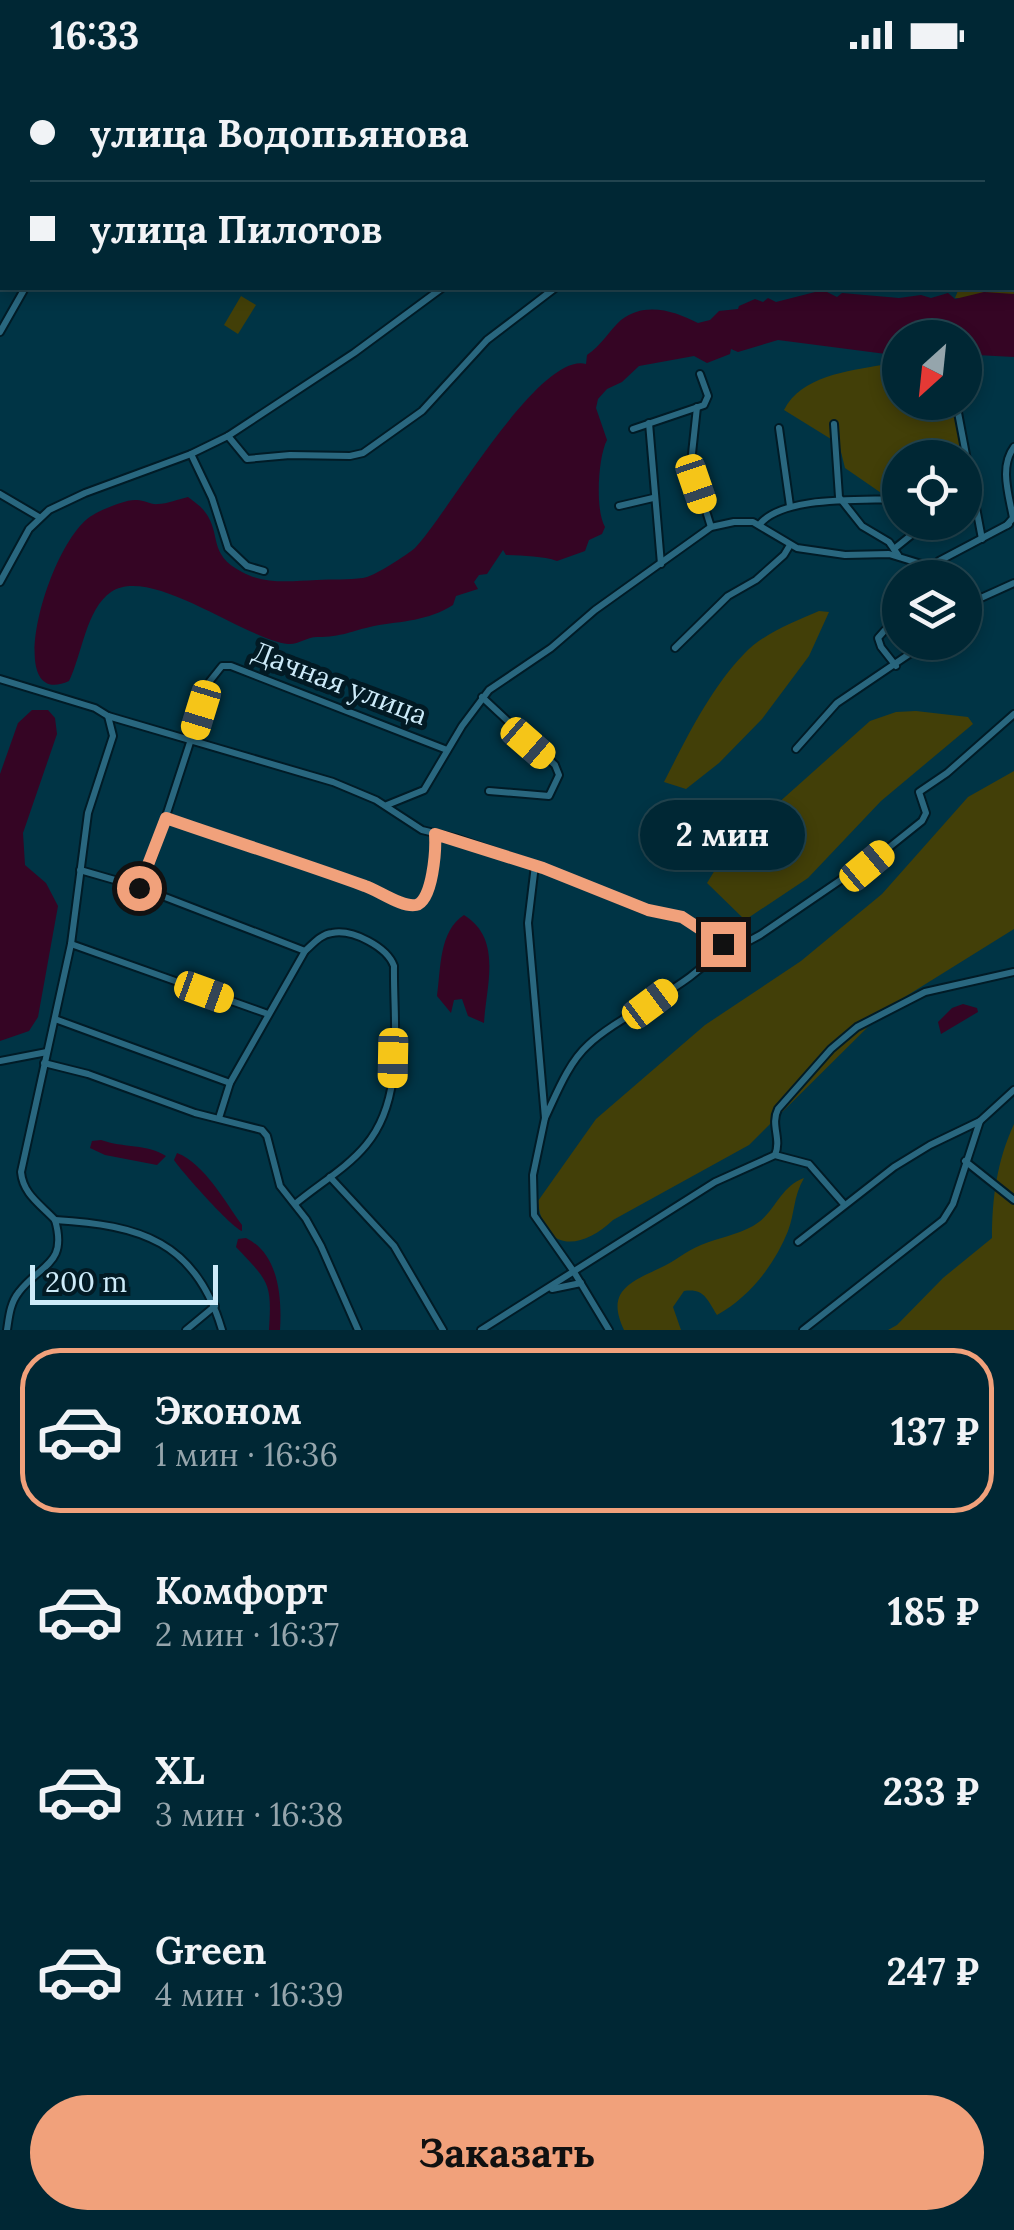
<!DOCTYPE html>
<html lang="ru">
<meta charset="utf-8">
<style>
:root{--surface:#002734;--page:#0a2f3c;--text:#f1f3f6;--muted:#95a5ac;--line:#22444f;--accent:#f1a17b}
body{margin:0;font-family:Lora,serif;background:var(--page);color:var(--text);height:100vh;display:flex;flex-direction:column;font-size:38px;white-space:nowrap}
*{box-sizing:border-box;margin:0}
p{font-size:32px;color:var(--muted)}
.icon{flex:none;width:55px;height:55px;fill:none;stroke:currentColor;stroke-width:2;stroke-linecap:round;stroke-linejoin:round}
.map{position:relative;height:1260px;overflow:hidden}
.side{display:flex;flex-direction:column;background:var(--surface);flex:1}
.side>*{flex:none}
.guide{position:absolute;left:0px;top:0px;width:1015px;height:220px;box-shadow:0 5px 15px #0003,0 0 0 2px var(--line);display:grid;align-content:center;height:220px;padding:0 30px;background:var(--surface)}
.needle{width:65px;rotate:207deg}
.fabs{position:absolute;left:882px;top:250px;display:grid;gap:20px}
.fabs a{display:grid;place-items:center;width:100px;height:100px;border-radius:50%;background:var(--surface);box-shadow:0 5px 15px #0003,0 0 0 2px var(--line);font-size:50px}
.scale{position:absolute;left:30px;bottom:25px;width:188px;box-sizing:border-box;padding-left:10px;border:5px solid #cdebf9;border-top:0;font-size:28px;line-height:35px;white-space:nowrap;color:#cdebf9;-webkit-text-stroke:8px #021a24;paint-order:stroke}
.end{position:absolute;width:45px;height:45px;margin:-22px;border:12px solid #f1a17b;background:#111;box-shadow:0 0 0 5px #111}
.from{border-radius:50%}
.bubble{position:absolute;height:70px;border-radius:35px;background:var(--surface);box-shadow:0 5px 15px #0003,0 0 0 2px var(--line);font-size:32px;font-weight:800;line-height:70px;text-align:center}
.car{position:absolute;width:30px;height:60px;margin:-30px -15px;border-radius:12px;box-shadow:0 0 8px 2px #0007;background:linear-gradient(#f5c518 24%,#345 0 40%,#f5c518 0 76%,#345 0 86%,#f5c518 0)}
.guide b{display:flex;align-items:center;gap:35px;height:95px;font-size:38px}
.guide b+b{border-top:2px solid var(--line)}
.guide i{width:25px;height:25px;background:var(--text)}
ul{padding:18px 0 0;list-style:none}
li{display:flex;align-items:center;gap:30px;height:165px;margin:0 20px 15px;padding:0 10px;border:5px solid transparent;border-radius:40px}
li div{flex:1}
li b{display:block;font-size:38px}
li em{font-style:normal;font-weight:800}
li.current{border-color:var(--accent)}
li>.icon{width:90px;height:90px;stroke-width:1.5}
.button{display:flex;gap:20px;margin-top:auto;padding:20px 30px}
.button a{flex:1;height:115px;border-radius:60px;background:var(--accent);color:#111;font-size:40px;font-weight:800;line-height:115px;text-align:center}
.status{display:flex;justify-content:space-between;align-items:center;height:70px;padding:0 50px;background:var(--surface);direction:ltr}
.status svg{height:28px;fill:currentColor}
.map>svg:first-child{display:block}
.green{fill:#423f08}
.water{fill:#350524}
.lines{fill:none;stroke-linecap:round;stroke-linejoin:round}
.minor-casing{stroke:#001b26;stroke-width:10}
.minor{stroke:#29677f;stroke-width:6}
.route{stroke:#f1a17b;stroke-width:12}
.labels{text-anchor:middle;stroke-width:10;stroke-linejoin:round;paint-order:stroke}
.street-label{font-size:28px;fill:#cdebf9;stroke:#021a24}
</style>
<div class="status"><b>16:33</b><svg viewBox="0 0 49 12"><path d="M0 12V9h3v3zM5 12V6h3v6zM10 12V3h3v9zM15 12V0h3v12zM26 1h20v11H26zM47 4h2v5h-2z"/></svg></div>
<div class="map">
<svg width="1014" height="1260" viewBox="0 0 1014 1260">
<rect width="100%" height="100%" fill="#003445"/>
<g class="green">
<polygon points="725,0 894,0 724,2"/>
<polygon points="1012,174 1014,229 955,228 959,218 1012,218"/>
<polygon points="241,226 256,235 238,264 224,255"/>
<path d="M 882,295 L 900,296 L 900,332 L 963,333 L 959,359 L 961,387 L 900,388 L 900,436 L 845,398 L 839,374 L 784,340 C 801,306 848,301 882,295 Z"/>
<path d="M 819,541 L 829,542 L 809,586 L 762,649 L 719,693 L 686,719 L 664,712 C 686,669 710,619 744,584 C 762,564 794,552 819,541 Z"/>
<polygon points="916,641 968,647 973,654 881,731 808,808 745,850 707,813 729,777 870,651 896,642"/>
<path d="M 1014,701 L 1014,859 L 887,938 L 749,1075 L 613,1150 C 582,1180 543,1183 538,1131 L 596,1049 L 705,955 L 801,891 L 882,824 L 968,727 Z"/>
<path d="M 1014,1054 L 1014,1260 L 888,1260 L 897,1255 L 943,1208 L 992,1168 C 992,1128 997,1091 1014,1054 Z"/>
<path d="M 804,1108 C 793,1127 795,1143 788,1161 C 774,1196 749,1227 717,1245 C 707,1229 704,1218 684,1221 L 673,1237 L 681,1260 L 624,1260 C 606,1222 628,1213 660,1198 C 674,1192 686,1181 701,1175 C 718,1168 737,1165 753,1156 C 774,1145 780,1116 804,1108 Z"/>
</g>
<g class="water">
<path d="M 823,220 L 837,227 L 842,223 L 899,228 L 921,225 L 931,228 L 948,223 L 955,229 L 984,222 L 1014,224 L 1014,287 L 977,285 L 965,281 L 965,268 L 900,268 L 900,278 L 886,284 L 778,270 L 738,282 L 731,279 L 730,284 L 707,293 L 694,286 L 639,296 L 622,312 L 607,319 L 598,329 L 596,338 L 607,370 C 598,387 595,440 605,457 L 602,464 L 589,470 L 585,481 L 557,491 C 543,486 522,486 506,485 L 503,480 L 487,504 L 479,505 L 474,512 L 478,519 L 456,526 L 453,535 C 428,551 402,551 374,556 C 351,561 342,567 317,567 C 307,567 298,575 288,574 C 244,569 151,495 111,522 C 86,539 82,585 69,611 C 0,642 49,469 93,445 C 103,439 126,429 137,430 C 144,430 151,435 158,434 C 167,434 179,429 188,427 C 193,431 201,436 205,442 C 222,464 207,484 242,502 C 265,515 292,511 317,510 C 332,509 349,510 363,508 C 373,507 407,485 415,478 C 447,445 538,282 586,294 L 587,285 C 601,276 609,261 621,250 C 645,231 675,241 698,253 L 710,250 L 719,241 L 738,239 L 739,236 L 755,229 L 763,232 L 768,228 L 776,232 Z"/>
<polygon points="32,640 48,640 55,648 57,664 23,763 25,795 46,813 58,836 38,947 29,961 0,971 0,704 18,653"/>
<path d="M 464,845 C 503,869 486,916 484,953 L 468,946 L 462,929 L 454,930 L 451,943 L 437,926 C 441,898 439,861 464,845 Z"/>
<polygon points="963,934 977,938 978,942 941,964 938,952 952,938"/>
<path d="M 101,1070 C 123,1078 148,1074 166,1086 L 157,1095 L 105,1085 L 90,1078 L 92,1071 Z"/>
<path d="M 177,1083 C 205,1094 225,1132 242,1155 L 242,1161 C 231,1157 182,1102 174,1090 Z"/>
<path d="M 246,1168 C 279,1184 282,1228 280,1260 L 269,1260 C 272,1212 269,1212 236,1177 L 238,1169 Z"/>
</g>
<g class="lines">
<defs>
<g id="minor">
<polyline points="186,0 191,2"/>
<polyline points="850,0 851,2"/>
<polyline points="145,2 146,0"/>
<polyline points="499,2 500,0"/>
<polyline points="884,2 894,0"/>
<polyline points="1012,11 1014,11"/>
<polyline points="1012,82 1014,82"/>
<polyline points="0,153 2,155"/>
<polyline points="0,262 25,218"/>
<polyline points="956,332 982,469"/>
<polyline points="697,337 691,393 711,457"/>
<polyline points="649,353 661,494"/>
<polyline points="834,354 839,427 862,456 889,472 898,485"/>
<polyline points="779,358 790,436"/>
<polyline points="633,359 704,335 708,326 700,304"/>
<polyline points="228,366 247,389 290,385 350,386 363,383 422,341 487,270 555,218"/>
<polyline points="191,384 212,428 228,478 247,496 264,501"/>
<polyline points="0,424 39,447"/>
<polyline points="619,436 653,428"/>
<path d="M 760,454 C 784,425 864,431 900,429"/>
<path d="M 1007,455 L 1013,448 C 1009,425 999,397 1014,377"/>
<polyline points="894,479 925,454"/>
<polyline points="932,508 939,491 1009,454"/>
<polyline points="0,512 29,459 49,440 85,423 191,384 228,366 354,283 442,218"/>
<polyline points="965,538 972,532 1014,513"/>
<polyline points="675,578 728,526 756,510 784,485 790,475"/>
<polyline points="896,596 881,577 878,568 900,543"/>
<polyline points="0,609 95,638 108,646 333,712 376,730 422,760 455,768 543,798 648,841 682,847 723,873"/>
<polyline points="482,627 555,695 559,705 549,726 489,721"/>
<polyline points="796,679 837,633 927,572"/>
<polyline points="387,735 424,720 462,656 489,620 551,578 595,540 711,457 734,452 753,452 797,478 845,485 889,484 928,496 945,508"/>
<path d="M 166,748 C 232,771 299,792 365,816 C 378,820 402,838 416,835 C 433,831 436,779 435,764"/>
<polyline points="535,795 528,853 545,1048 533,1105 534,1145 574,1202 609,1260"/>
<polyline points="80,800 139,817 305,881"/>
<polyline points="139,817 153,786 210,611 222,596 231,596 447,680"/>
<polyline points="71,874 268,944"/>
<polyline points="55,949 230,1013"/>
<polyline points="0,991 47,982"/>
<polyline points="44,993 88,1004 195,1043 262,1060 267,1066 280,1116 306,1149 321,1176 358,1260"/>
<path d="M 219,1048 L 230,1013 L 305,881 C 313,874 321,864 332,863 C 353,859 387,877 394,896 C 393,954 406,1027 366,1075 C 347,1098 319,1114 295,1134"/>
<path d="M 545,1048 C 556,1025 568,993 588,975 C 623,942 699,914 723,873 L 747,872 L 760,865 L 845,807 L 867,795 L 922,751 L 926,743 L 919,722 L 947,703 L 1014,644"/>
<path d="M 775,1085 C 782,1069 770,1055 778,1039 L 831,979 L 857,957 L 925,922 L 1014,902"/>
<polyline points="965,1091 1014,1130"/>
<polyline points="330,1107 394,1176 443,1260"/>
<path d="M 55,1150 C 140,1155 196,1171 222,1260"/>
<polyline points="798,1172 894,1097 930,1075 980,1051 1014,1020"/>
<polyline points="552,1219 581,1213"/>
<path d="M 7,1260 C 9,1247 10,1233 19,1222 C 40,1194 68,1195 55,1150 C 40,1134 23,1124 21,1102 L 71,874 L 88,743 L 113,666 L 108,646"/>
<polyline points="186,1260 215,1236"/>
<polyline points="481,1260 715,1112 775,1085 809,1094 843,1133"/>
<polyline points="803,1260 943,1150 953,1134 980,1051"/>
</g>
</defs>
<use href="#minor" class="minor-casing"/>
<use href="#minor" class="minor"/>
</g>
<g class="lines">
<path class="route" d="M 139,818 L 166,748 C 232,771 299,792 365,816 C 378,820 402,838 416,835 C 433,831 436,779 435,764 L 543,798 L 648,840 L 682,847 L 723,874"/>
</g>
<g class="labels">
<g class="street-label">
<text transform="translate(340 613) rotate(21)" y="10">Дачная улица</text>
</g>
</g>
</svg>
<div class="fabs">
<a><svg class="needle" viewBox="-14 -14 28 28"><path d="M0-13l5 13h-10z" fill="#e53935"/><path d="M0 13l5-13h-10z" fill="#95a5ac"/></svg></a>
<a><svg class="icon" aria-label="locate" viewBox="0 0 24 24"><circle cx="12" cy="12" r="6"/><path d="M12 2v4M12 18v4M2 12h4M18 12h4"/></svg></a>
<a><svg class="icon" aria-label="layers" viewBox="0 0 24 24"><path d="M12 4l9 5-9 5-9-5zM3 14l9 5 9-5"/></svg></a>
</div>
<div class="scale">200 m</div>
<i class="end from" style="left:139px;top:818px"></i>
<i class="end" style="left:723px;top:874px"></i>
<div class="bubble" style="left:640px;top:730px;width:165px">2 мин</div>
<i class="car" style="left:696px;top:414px;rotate:161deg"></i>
<i class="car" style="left:201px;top:640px;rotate:197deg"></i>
<i class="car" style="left:528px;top:673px;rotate:131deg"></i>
<i class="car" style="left:867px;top:796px;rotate:50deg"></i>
<i class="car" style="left:204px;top:922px;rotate:110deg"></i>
<i class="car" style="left:650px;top:934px;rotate:53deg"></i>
<i class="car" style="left:393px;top:988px;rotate:181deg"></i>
<div class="guide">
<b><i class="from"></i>улица Водопьянова</b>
<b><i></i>улица Пилотов</b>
</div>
</div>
<section class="side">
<ul>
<li class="current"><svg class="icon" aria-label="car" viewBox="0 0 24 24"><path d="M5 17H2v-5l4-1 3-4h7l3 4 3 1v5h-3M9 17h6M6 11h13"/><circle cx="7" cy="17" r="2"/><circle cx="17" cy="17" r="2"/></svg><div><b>Эконом</b><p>1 мин · 16:36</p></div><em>137 ₽</em></li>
<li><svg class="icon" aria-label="car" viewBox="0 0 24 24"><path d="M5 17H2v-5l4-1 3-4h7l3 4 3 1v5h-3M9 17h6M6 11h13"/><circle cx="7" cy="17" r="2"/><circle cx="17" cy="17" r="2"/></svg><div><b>Комфорт</b><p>2 мин · 16:37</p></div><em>185 ₽</em></li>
<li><svg class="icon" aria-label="car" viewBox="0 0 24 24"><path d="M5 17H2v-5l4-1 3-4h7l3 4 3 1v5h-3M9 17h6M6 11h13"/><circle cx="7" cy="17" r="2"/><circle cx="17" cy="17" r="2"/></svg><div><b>XL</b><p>3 мин · 16:38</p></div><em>233 ₽</em></li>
<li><svg class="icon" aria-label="car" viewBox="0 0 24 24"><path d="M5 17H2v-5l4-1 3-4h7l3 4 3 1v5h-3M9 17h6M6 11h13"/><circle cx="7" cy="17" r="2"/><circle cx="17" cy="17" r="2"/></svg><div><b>Green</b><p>4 мин · 16:39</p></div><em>247 ₽</em></li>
</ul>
<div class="button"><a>Заказать</a></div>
</section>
